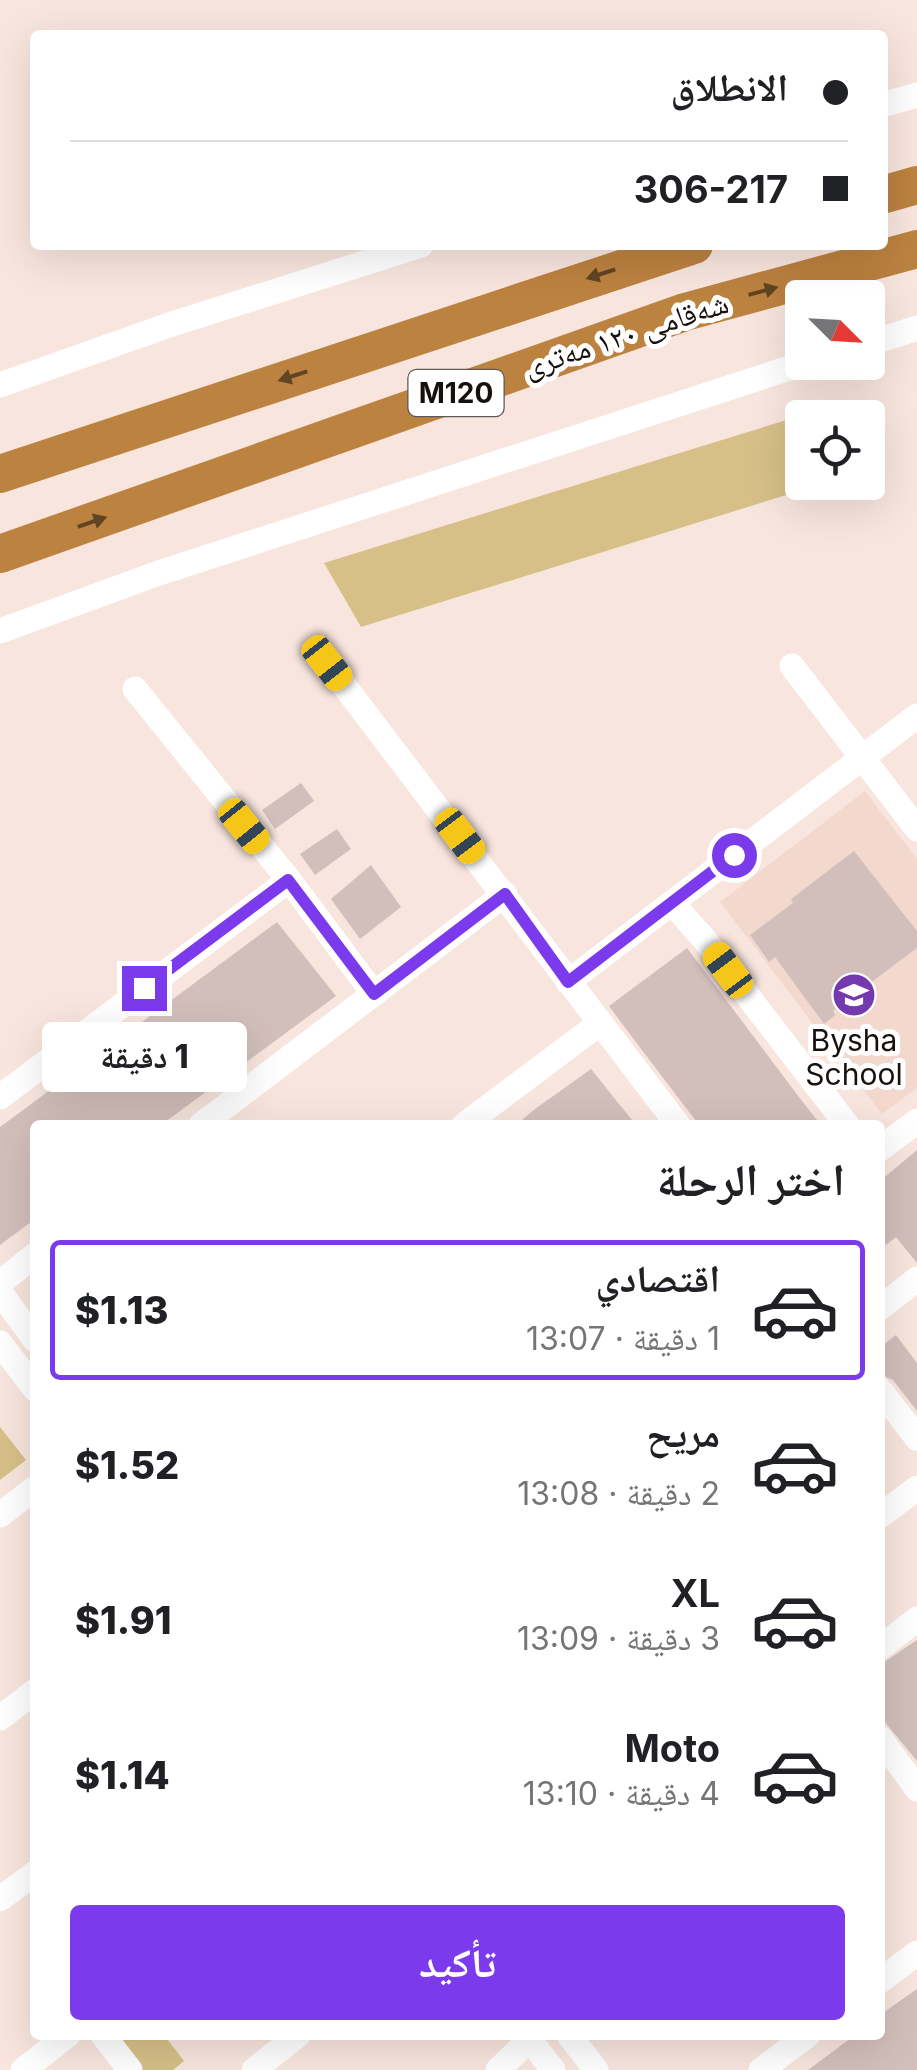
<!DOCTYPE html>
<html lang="ar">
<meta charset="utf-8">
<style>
:root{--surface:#fff;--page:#f6f6f6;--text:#202124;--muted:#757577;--line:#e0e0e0;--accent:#7c3aed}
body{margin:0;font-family:Inter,"Noto Naskh Arabic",sans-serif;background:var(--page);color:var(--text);direction:rtl;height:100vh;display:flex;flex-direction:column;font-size:38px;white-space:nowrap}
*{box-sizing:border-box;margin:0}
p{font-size:32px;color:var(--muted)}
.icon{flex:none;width:55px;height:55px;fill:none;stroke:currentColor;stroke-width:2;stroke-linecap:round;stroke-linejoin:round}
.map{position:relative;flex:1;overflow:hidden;direction:ltr}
.details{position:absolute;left:30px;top:1120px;width:855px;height:920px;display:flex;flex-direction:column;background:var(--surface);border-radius:10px;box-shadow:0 10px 40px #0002;direction:rtl}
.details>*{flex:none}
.banner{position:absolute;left:30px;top:30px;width:858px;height:220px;border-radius:10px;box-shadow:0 10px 40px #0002;direction:rtl;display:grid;align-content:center;height:220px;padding:0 40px;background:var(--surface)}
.needle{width:65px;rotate:114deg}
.buttons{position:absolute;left:785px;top:280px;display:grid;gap:20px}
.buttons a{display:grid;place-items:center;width:100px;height:100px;border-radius:10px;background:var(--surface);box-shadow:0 10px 40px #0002;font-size:50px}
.end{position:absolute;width:45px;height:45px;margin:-22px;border:12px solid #7c3aed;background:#fff;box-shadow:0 0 0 5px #fff}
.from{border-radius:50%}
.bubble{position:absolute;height:70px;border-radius:10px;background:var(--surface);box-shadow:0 10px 40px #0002;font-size:32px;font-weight:800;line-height:70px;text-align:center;direction:rtl}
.car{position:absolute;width:30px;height:60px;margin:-30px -15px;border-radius:12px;box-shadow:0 0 8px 2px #0007;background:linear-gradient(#f5c518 24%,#345 0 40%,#f5c518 0 76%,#345 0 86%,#f5c518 0)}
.banner b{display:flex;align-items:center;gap:35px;height:95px;font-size:38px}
.banner b+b{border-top:2px solid var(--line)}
.banner i{width:25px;height:25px;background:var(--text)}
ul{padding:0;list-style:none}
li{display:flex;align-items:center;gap:30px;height:140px;margin:0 20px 15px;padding:0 20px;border:5px solid transparent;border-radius:10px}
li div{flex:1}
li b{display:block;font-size:38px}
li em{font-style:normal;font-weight:800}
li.selected{border-color:var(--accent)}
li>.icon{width:90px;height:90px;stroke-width:1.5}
h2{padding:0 40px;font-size:45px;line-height:120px}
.action{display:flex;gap:20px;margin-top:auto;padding:20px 40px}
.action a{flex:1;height:115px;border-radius:10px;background:var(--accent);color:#fff;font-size:40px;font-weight:800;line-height:115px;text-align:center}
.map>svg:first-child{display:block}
.built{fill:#f3d9cd}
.green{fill:#d7c088}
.building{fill:#d2bfbc}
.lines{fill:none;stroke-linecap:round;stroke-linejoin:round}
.minor{stroke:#fff;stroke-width:25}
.highway{stroke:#bc8240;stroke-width:38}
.oneway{fill:#614424}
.route{stroke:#7c3aed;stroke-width:12}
.labels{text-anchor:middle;stroke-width:10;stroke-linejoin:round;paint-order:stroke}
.shield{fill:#fff;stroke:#5d5856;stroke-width:2.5}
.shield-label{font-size:28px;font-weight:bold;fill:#17110e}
.street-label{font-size:30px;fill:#17110e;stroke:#fff}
.poi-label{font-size:30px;fill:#17110e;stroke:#fff}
</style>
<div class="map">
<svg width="917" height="2070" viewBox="0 0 917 2070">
<rect width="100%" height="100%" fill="#f8e6de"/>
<polygon class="built" points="865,791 917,859 917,1088 882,1114 720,902"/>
<g class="green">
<polygon points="835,405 840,417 802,418 802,482 825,483 361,627 324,563"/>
<polygon points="0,1427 26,1460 0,1480"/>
<polygon points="114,2035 164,2035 184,2061 173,2070 141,2070"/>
</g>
<g class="building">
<polygon points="301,783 314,801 275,829 262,810"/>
<polygon points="337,829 351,849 315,875 300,854"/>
<polygon points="854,851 917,931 917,948 833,1011 835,1015 824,1024 775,957 769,962 750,935 793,903 791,899"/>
<polygon points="371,865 401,907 360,939 331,899"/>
<polygon points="277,922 336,996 161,1125 35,1125 35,1219 0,1245 0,1127"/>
<polygon points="687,948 802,1101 821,1125 699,1125 632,1037 609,1006"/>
<polygon points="591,1069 636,1125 516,1125 535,1109"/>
<polygon points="917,1150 917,1263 896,1237 886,1245 880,1237 880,1181"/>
<polygon points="896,1335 917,1363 917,1411 893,1380 880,1374 880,1347"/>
<polygon points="917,1640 917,1761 880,1716 880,1665"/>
<polygon points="917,1989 917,2070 808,2070 855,2035 880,2035 880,2015"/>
</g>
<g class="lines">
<g class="minor">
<polyline points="882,105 917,95"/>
<polyline points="868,344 917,328"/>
<polyline points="0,385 169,325 421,245"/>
<polyline points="0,631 156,574 808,362"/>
<polyline points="327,663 678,1125"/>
<polyline points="792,666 917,829"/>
<polyline points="135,689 289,880 374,994"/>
<polyline points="672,903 704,939 847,1125"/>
<polyline points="568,982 917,716"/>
<polyline points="0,1097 289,880"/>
<polyline points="201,1125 505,894"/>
<polyline points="464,1125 600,1023"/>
<polyline points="880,1149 917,1121"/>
<polyline points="0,1283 35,1255"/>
<polyline points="0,1292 35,1340"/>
<polyline points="880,1308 917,1279"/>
<polyline points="0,1343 35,1389"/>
<polyline points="880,1390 917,1438"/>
<polyline points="0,1515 35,1488"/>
<polyline points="880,1516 917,1488"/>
<polyline points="880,1648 917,1619"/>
<polyline points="0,1718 35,1691"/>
<polyline points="880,1738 917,1789"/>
<polyline points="0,1899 35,1873"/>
<polyline points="880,1981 917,1953"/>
<polyline points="103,2035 130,2070"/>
<polyline points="526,2035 553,2070"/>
<polyline points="569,2035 596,2070"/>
<polyline points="23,2070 68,2035"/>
<polyline points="254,2070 298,2035"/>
<polyline points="498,2070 530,2039"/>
<polyline points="761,2070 808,2035"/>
</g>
<g class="highway">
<polyline points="882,195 917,185"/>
<polyline points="0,474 694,245"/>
<polyline points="0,554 685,312 917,249"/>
</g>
</g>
<defs><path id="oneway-solid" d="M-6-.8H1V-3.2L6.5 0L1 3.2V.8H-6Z" transform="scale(2.5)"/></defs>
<g class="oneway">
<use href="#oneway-solid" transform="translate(601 274) rotate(162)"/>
<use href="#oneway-solid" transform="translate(763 291) rotate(-15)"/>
<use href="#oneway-solid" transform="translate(293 376) rotate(162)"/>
<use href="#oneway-solid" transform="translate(92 522) rotate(-19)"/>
</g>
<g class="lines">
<polyline class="route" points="144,988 288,880 374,994 505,894 568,982 734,855"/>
</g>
<defs>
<symbol id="school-disc" viewBox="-11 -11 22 22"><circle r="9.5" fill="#7539af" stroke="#fff"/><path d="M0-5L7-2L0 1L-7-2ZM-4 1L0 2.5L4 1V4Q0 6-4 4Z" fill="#fff"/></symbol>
</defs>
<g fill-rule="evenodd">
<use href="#school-disc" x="829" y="970" width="50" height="50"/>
</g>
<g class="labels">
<rect class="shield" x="408.5" y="370" width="95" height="46" rx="8"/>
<g class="shield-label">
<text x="456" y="403">M120</text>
</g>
<g class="street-label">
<text transform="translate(626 335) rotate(-18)" y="10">شەقامی ١٢٠ مەتری</text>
</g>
<g class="poi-label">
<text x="854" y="1051">Bysha<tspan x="854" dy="34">School</tspan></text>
</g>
</g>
</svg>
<div class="buttons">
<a><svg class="needle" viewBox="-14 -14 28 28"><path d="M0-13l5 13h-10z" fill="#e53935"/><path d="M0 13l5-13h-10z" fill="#757577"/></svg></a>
<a><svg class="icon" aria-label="locate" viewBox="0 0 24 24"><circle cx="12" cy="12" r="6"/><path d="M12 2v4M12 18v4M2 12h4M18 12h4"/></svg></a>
</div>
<i class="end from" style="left:734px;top:855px"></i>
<i class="end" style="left:144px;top:988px"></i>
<div class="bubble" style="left:42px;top:1022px;width:205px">1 دقيقة</div>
<i class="car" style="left:327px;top:663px;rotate:142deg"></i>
<i class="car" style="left:244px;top:826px;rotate:141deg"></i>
<i class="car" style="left:460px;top:836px;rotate:143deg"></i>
<i class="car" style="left:728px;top:970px;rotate:323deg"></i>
<div class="banner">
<b><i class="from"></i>الانطلاق</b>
<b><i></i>306-217</b>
</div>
<section class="details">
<h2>اختر الرحلة</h2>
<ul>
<li class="selected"><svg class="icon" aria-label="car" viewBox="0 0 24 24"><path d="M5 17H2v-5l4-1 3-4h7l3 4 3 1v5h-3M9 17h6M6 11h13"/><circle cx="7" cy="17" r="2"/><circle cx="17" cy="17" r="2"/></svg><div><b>اقتصادي</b><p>1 دقيقة · 13:07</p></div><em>$1.13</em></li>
<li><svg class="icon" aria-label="car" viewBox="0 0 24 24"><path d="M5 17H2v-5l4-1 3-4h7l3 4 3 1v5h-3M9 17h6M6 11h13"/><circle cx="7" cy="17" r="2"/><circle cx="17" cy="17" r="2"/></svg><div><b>مريح</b><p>2 دقيقة · 13:08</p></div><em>$1.52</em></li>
<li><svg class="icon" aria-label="car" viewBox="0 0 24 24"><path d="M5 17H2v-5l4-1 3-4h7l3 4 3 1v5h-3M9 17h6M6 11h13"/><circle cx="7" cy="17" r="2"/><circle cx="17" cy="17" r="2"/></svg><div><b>XL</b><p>3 دقيقة · 13:09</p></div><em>$1.91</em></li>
<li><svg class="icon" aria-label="car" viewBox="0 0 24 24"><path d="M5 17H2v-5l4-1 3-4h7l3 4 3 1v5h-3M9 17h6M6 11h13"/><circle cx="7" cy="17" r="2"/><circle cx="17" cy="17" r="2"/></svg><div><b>Moto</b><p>4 دقيقة · 13:10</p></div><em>$1.14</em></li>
</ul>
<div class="action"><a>تأكيد</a></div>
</section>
</div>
